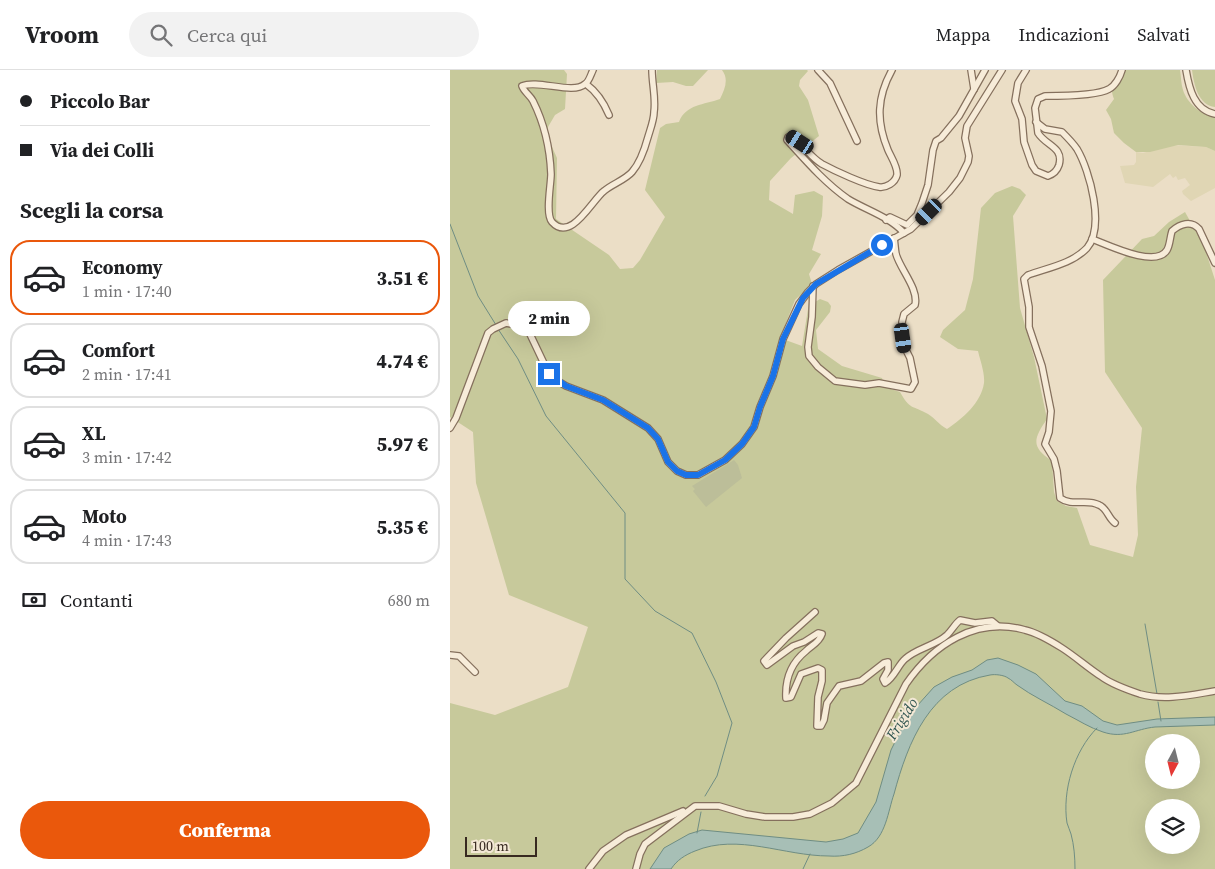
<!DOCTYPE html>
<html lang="it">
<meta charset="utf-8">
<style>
:root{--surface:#fff;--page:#f2f2f2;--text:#202124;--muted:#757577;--line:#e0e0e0;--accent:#ea580c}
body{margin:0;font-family:"Source Serif 4",serif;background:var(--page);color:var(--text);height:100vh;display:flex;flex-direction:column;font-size:19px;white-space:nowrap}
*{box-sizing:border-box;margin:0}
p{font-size:16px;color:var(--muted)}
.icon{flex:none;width:28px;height:28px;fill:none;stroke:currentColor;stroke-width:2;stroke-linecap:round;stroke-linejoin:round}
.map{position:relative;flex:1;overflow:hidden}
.side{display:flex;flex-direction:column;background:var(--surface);width:450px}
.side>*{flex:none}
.hud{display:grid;align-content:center;height:110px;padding:0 20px;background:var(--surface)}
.needle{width:32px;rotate:187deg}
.tools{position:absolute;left:695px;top:664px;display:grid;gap:10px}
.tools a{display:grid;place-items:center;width:55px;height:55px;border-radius:50%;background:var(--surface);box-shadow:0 5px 20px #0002;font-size:25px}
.scale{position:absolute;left:15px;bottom:12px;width:72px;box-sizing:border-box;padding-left:5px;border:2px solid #372920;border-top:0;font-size:14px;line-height:18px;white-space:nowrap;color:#372920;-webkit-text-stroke:4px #f3e8d5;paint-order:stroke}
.end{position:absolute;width:22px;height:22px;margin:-11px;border:6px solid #1a73e8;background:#fff;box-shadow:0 0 0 2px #fff}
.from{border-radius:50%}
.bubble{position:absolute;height:35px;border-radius:18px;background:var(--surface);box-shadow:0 5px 20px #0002;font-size:16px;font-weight:800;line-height:35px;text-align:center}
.car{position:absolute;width:15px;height:30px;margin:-15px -8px;border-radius:6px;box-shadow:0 0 4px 1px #0007;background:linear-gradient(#222 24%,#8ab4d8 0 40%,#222 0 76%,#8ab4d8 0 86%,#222 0)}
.hud b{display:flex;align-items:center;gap:18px;height:48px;font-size:19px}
.hud b+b{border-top:1px solid var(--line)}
.hud i{width:12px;height:12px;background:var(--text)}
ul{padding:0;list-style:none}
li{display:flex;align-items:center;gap:15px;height:75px;margin:0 10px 8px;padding:0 10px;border:2px solid var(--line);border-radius:20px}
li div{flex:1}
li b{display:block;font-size:19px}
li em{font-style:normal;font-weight:800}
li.selected{border-color:var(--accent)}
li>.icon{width:45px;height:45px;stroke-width:1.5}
h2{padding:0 20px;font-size:22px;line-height:60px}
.pay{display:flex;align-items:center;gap:12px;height:55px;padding:0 20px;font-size:19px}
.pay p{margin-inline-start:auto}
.action{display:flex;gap:10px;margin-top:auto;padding:10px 20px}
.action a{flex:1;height:58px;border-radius:30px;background:var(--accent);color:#fff;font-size:20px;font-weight:800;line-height:58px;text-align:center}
header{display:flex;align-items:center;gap:30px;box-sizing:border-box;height:70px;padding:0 25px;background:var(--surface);border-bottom:1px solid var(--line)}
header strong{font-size:24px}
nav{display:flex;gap:28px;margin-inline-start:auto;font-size:18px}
.search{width:350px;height:45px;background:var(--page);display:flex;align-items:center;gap:12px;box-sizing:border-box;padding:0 18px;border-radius:28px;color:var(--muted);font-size:19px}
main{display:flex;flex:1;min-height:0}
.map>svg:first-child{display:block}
.farmland{fill:#e0d6b4}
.green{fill:#c7c99b;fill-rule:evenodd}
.cemetery{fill:#bcbe99}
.water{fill:#a7bfb6;stroke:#6f8d83}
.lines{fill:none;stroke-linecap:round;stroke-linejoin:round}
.stream{stroke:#6f8d83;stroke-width:1}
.minor-casing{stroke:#85705d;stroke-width:8}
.minor{stroke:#f7ecd9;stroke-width:5.5}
.route{stroke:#1a73e8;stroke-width:6}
.labels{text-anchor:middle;stroke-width:4;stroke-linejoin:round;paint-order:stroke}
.water-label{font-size:15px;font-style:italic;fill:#305550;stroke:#f3e8d5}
</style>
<header>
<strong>Vroom</strong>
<div class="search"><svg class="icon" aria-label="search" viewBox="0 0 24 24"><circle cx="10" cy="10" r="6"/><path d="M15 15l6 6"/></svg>Cerca qui</div>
<nav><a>Mappa</a><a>Indicazioni</a><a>Salvati</a></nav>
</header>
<main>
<section class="side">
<div class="hud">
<b><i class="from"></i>Piccolo Bar</b>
<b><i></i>Via dei Colli</b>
</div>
<h2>Scegli la corsa</h2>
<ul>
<li class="selected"><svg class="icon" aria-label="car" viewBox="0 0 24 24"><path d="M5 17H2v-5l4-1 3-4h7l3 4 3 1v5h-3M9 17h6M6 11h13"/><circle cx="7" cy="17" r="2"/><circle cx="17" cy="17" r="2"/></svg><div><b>Economy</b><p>1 min · 17:40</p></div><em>3.51 €</em></li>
<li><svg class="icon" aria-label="car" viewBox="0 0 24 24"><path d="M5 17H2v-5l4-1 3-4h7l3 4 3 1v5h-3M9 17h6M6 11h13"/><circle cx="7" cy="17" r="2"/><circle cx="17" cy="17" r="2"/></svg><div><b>Comfort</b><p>2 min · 17:41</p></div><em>4.74 €</em></li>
<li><svg class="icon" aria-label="car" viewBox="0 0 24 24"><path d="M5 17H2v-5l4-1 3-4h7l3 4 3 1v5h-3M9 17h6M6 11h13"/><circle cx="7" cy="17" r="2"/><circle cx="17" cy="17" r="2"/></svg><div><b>XL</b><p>3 min · 17:42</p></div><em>5.97 €</em></li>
<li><svg class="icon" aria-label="car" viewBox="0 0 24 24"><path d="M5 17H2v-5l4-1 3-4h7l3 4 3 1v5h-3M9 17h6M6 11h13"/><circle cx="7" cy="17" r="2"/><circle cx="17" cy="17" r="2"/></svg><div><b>Moto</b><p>4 min · 17:43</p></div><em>5.35 €</em></li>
</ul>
<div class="pay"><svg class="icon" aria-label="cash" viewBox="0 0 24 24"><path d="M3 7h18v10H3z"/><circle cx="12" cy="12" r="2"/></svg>Contanti<p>680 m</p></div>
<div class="action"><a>Conferma</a></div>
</section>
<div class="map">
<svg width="765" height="799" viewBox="0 0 765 799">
<rect width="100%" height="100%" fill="#ebdec6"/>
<polygon class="farmland" points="721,75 756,77 765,81 765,118 741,131 733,124 732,121 740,115 735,108 728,110 726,106 723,108 720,104 703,117 675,113 670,96 684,95 686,92 686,82 693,83"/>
<g class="green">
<path d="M 0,0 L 114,0 L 117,4 L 115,39 L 105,45 L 98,57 L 98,68 L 107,88 L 106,149 L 159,185 L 170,199 L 183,198 L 190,190 L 215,147 L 195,120 L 210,58 L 216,54 L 229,52 C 236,34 254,35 270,29 C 275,19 279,9 272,0 L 357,0 L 358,1 L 350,10 L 349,16 L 358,30 L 369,66 L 341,88 L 320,111 L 319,130 L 343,144 L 345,125 L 364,121 L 373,126 L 372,146 L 362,180 L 371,184 L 359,204 L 362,214 L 345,230 L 330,268 L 352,276 L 359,233 L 365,232 L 370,229 L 378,232 L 381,236 L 380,242 L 366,260 L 368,279 L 392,296 L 432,308 L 435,317 L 450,322 C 460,340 462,335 478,344 C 485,348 489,355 497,359 C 513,348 531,333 534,313 C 535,303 530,290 528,281 L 508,279 L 490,267 L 493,260 L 515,240 L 523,209 L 531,138 L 545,123 L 562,116 L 570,119 L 576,125 L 563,146 L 570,238 L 584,287 L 597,349 C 584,368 580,377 602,391 L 604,422 L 607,431 L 616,436 L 627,438 L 640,475 L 683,487 L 688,465 L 686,417 L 692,358 L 655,302 L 653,210 L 692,169 L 704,166 L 719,152 L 735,142 L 754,176 L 765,210 L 765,799 L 0,799 L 0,633 L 45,645 L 118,617 L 138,557 L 59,525 L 26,413 L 23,362 L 0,347 ZM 704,672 L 741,672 L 741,710 L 704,710 ZM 704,738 L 741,738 L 741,775 L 704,775 Z"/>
<polygon points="207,0 258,0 243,16 236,16 223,12 206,13"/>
<path d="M 672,0 L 730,0 C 731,6 731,14 733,20 C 737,33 751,45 765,47 L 765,81 L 756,77 L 728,75 L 700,82 L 686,82 L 674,73 L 664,63 L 661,49 L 656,40 L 664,29 C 659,15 664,12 672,0 Z"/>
<path d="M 742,0 L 765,0 L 765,37 C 748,35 744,15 742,0 Z"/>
</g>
<polygon class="cemetery" points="284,390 288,395 292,408 256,437 243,421 245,419 242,416"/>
<path class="water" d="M 548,588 L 568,595 L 586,604 L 615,631 L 632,636 L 653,651 L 667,655 L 707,649 L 765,647 L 765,655 C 745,656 725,656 705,657 C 685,659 674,669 653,662 C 640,658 628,650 616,644 C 600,634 582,626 567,615 C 564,613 562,610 558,608 C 554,605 545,604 540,605 C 480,615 458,672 444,724 C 438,741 436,767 418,777 C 406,784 393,787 379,786 C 334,786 288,763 245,781 C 235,785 227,790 221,799 L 200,799 L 214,778 L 239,764 L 252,760 L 376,772 L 393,769 L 408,763 L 426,732 L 441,680 L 453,656 L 467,636 L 484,617 L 502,607 L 522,600 L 537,590 Z"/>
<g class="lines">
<g class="stream">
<polyline points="0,154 28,226 46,255"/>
<polyline points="48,259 68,289 96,346 175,443 175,509 205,541 242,563 266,612 282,653 267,706 255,726"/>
<polyline points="695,554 707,624"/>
<polyline points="708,632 711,651"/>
<polyline points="247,763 251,742"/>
<polyline points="353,799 360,784"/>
<path d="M 625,799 C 625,787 624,775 621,764 C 620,760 618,757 617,753 C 612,721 624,681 647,658"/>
</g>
<defs>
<g id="minor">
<path d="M 143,0 C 141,4 139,12 135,14 C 123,25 88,9 72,16 C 74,22 80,25 83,31 C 94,53 100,79 101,104 C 101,115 95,144 102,152 C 121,173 142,130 154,121 C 162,114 175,110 182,102 C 189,94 195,78 198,67 C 200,60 204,50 204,42 C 206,28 202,14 202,0"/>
<polyline points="368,0 380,13 407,71"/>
<path d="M 442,0 C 427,27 426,51 438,80 C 441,87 448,97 447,105 C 445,113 436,118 429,117 C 415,115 385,101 372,94 C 360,87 353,74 341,66 L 338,67 L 337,70 C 356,91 375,113 398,129 C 416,140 440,147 454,163"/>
<polyline points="521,0 524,19"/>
<path d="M 576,0 L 568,13 L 565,31 L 572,49 L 574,72 L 582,95 L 586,101 L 598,106 C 604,104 607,101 609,95 C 614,77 596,76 588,63 L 585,38 L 588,29 L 595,26 C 610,26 647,26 659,19 C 665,16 670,7 672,0"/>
<path d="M 736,0 C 739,18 744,40 765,44"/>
<path d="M 136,14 C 147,22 154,33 159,45"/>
<path d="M 586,52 L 595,59 L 612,62 C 617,67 623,73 627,79 C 640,101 655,157 637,178 C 622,194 597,198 578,205 L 574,209 L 579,237 L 579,257 L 592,296 L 601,341 L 599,362 L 595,374 L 604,389 L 607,401 L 610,428 C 622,437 637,428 649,435 C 657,438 658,448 665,453"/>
<polyline points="436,150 440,147 457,155 467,145 472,133 478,115 483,80 486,71 491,68 509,46 535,0"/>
<path d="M 642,169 C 656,174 706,199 717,180 C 720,175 720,167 722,161 C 730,154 741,150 749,159 L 765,193"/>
<path d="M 363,216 L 362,247 L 358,277 L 359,286 L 368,297 L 385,311 L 415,315 L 429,313 L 461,319 L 465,312 L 460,288 L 455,278 L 452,252 L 454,244 L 465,235 C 469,219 450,199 446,184 C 445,179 445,174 444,168"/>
<polyline points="0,358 6,348 38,263 43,259 56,253 71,256 79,262 99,304 106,310 116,316 153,330 198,358 208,369 218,392 227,401 236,405 248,405 275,390 292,374 304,357 310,337 323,306 333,269 349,234 358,222 366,214 388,200 461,159 499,122 510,108 518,92 519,86 515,68 517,56 552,0"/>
<path d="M 365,542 L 336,568 L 314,591 L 317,595 L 343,576 L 354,572 L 368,563 L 372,564 C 369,573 362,575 356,581 C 341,593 335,609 336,628 L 341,627 L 351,604 L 368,598 L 372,600 L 372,611 L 368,627 L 367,656 L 371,656 L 374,650 L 377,633 L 389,616 L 411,611 L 434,593 L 438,592 L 438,600 L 433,609 L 435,613 C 444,608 448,595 455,589 C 467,578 485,576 497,565 C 502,560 505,554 510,550 L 525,553 L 542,551 L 548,556"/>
<polyline points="0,585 9,586 25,602"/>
<polyline points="139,799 153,781 176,765 233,741"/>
<path d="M 186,799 L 190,784 L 195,774 L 245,736 L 269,736 L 296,744 L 315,747 L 343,747 L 360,744 L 382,733 L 406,713 L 456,614 C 483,575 526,546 575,560 C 588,563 601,571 612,578 C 626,587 638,598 652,607 C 663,615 678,620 690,624 C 715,631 740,625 765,621"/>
</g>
</defs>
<use href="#minor" class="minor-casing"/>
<use href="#minor" class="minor"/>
</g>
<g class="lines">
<polyline class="route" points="99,304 116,316 153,330 198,358 208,369 218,392 227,401 236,405 248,405 275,390 292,374 304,357 310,337 323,306 333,269 353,228 366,214 432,175"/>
</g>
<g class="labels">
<g class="water-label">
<text transform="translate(452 649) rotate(-58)" y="5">Frigido</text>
</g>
</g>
</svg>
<div class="tools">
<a><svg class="needle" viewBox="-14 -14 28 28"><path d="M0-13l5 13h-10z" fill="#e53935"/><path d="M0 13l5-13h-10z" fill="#757577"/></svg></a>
<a><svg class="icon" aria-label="layers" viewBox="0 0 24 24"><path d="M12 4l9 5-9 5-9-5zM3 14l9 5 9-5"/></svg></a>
</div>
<div class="scale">100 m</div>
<i class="end from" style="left:432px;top:175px"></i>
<i class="end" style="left:99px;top:304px"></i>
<div class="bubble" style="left:58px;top:231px;width:82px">2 min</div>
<i class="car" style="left:350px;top:72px;rotate:303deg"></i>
<i class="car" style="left:479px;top:142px;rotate:225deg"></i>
<i class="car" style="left:453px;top:268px;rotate:172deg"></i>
</div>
</main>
